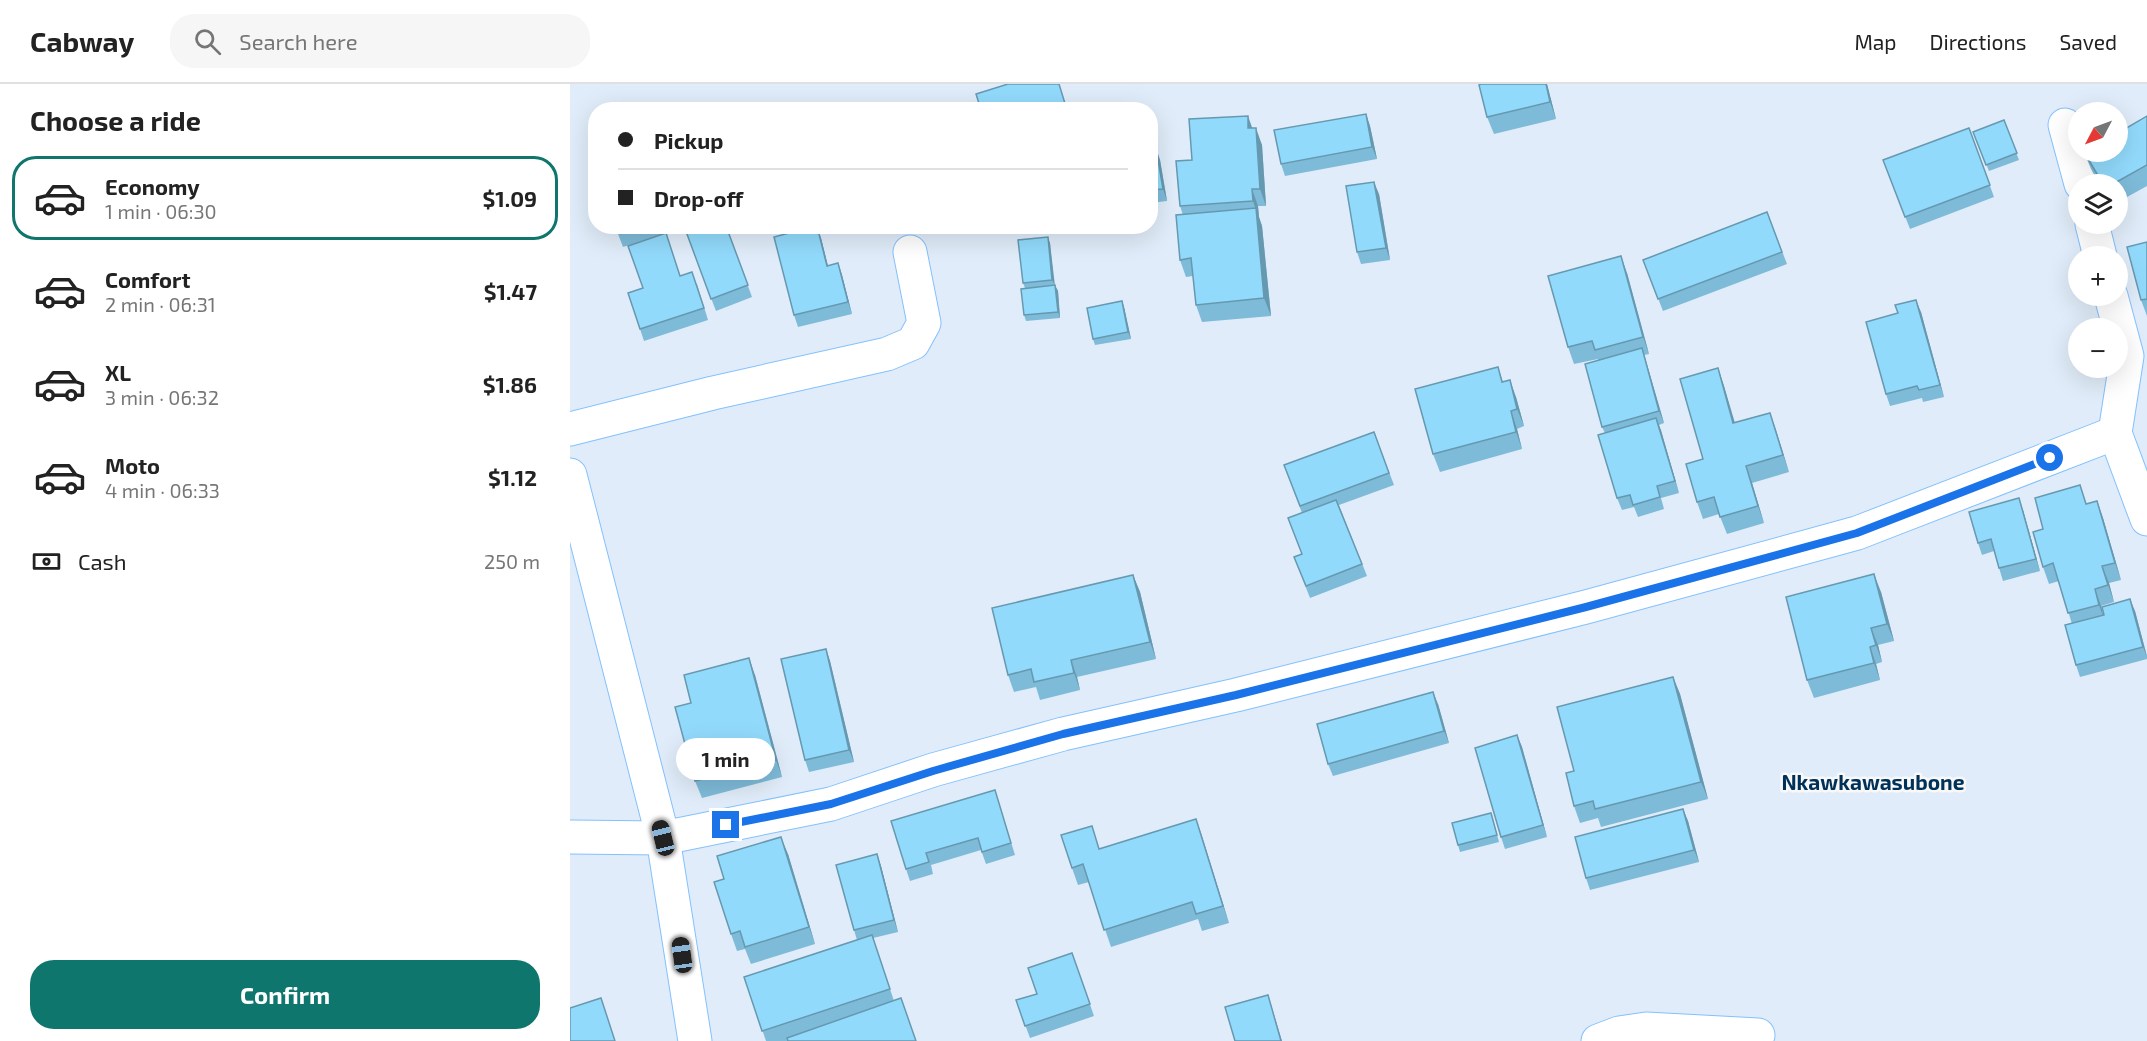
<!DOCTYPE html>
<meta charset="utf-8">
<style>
:root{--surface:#fff;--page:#f6f6f6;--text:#222;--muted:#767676;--line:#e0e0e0;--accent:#0f766e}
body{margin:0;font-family:"Exo 2",sans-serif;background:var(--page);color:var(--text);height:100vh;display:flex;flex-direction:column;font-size:22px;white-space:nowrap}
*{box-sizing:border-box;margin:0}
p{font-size:20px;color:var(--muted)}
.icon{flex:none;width:33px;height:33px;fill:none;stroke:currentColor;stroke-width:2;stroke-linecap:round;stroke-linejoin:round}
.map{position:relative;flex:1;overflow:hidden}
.panel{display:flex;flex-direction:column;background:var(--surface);width:570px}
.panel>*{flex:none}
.guide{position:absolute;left:18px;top:18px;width:570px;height:132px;border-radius:24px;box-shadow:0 6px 24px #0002;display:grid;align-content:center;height:132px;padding:0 30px;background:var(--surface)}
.needle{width:39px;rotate:229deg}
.fabs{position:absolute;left:1498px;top:18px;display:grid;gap:12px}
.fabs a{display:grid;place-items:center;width:60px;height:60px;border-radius:50%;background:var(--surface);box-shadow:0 6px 24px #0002;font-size:30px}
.end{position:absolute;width:27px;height:27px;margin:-14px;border:8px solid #1a73e8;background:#fff;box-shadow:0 0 0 3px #fff}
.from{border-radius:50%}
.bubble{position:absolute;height:42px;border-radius:21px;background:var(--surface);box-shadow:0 6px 24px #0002;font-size:20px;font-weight:700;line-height:42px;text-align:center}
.car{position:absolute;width:18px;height:36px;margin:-18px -9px;border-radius:8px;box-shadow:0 0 4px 2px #0007;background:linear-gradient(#222 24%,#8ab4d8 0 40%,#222 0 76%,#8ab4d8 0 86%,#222 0)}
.guide b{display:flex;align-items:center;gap:21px;height:57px;font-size:22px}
.guide b+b{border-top:2px solid var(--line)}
.guide i{width:15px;height:15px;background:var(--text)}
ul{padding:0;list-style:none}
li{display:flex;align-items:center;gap:18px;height:84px;margin:0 12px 9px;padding:0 18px;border:3px solid transparent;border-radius:24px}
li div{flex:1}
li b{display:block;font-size:22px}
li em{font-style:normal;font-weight:700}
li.current{border-color:var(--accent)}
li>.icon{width:54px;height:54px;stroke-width:1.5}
h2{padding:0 30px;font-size:27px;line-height:72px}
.pay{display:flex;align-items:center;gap:15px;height:66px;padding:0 30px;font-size:22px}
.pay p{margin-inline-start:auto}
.action{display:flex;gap:12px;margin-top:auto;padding:12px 30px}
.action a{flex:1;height:69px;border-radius:24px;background:var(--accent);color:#fff;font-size:24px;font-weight:700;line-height:69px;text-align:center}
header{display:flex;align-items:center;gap:36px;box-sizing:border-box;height:84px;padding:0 30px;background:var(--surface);border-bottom:2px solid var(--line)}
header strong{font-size:28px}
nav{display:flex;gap:33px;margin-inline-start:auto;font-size:21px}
.search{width:420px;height:54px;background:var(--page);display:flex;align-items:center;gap:15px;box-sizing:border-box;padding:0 21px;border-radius:24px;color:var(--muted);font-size:22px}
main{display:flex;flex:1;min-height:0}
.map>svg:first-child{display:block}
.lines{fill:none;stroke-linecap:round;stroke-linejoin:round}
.street-casing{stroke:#83c1fd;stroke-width:35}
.street{stroke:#fff;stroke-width:33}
.wall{fill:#7ebbd9}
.shaded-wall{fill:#6699b0}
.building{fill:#92dafc;stroke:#6699b0;stroke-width:1.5}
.route{stroke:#1a73e8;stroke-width:8}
.labels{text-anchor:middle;stroke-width:5;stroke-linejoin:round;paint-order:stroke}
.quarter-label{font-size:21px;font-weight:bold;fill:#003259;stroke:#f8f8f8}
</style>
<header>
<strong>Cabway</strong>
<div class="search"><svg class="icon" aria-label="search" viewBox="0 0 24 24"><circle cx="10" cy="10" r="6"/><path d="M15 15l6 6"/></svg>Search here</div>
<nav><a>Map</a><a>Directions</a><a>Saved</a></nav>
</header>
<main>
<section class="panel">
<h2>Choose a ride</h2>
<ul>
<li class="current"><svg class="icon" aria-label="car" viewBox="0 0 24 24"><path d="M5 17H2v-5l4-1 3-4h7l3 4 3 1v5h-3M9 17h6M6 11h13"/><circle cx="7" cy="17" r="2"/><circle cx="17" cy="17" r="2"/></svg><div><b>Economy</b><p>1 min · 06:30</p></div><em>$1.09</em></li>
<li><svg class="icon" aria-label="car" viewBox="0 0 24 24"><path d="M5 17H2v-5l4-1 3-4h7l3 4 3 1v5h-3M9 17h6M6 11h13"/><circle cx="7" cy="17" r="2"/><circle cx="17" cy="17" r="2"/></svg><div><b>Comfort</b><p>2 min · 06:31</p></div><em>$1.47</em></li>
<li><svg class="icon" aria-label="car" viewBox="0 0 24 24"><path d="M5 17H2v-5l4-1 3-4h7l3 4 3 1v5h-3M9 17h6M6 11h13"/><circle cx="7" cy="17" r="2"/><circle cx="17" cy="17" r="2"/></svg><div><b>XL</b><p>3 min · 06:32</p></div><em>$1.86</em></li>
<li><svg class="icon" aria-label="car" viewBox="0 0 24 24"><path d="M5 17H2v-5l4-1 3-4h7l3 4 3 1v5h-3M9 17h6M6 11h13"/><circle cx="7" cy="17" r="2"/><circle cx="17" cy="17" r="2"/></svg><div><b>Moto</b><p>4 min · 06:33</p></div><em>$1.12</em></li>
</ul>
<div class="pay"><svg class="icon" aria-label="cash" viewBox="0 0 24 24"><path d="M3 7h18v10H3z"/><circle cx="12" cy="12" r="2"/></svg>Cash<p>250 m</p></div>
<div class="action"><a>Confirm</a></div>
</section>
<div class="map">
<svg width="1577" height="957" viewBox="0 0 1577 957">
<rect width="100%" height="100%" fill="#e0ecf9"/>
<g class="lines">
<defs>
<g id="street">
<polyline points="1495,41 1511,100"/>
<polyline points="1522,140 1530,172"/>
<polyline points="1541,212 1557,272 1545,349 1577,435"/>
<polyline points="0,345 143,309 317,270 343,259 354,239 340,168"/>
<polyline points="0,391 93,754 125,957"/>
<polyline points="0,753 93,754 261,720 363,686 493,650 666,611 1016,523 1287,449 1545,349"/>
<polyline points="1028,957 1049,949 1076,945 1188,951"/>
</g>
</defs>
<use href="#street" class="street-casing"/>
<use href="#street" class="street"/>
</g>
<g class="wall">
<polygon points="977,0 986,35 924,50 917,33"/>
<polygon points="796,30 800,42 807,75 715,92 711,80"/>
<polygon points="1577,32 1577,102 1548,118 1548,100 1529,100 1521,85 1514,68"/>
<polygon points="1434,36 1449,76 1419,87 1403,48"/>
<polygon points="682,44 692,61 696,122 688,122 689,133 692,142 701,232 632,238 626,221 623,192 616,193 610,176 613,131 610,122 622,76"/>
<polygon points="1399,44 1424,113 1340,145 1313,76"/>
<polygon points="586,64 590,76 597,117 580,119 580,65"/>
<polygon points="809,110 820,176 791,180 787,168"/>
<polygon points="1197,128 1217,180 1093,227 1073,176"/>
<polygon points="45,142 156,142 182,213 146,227 114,143 53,163"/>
<polygon points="341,142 367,142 367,143 343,148"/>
<polygon points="251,154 258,182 268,179 272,191 282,230 228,243 224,231"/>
<polygon points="1577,158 1577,232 1571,216"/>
<polygon points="480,159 484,201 488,207 490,234 456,237 454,231 455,204 453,199"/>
<polygon points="1057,189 1079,270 1074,271 1094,339 1089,341 1109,409 1091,414 1094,425 1068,433 1064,423 1052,426 1047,414 1035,349 1032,343 1028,275 1004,280 998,263"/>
<polygon points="111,192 127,200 138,236 74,257 58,209"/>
<polygon points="552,217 554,223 561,255 525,261 523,255"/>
<polygon points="1351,228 1374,313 1353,318 1352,314 1320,322 1316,310 1328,229"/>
<polygon points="928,283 933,298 946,313 954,342 947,345 952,365 870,388 863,370"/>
<polygon points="1148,284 1154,302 1164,339 1200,329 1219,388 1182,399 1194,439 1157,450 1149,430 1133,435 1127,418"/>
<polygon points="804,348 824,401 769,421 797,492 740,514 724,473 732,470 732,429 714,381"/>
<polygon points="1527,417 1533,434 1551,496 1539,499 1544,518 1531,522 1533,531 1565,527 1577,572 1577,575 1510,593 1506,581 1502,540 1489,497 1479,500 1473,483 1473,445 1517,420"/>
<polygon points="1453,426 1470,487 1433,497 1424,467 1412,471 1408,459"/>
<polygon points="563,491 570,508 586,575 507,593 510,606 470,616 466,603 444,608 438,591"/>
<polygon points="1311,508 1324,557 1308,561 1312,578 1306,580 1310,596 1244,614 1237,596"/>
<polygon points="256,565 260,577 284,678 239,688 235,676"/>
<polygon points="185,591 212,693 132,714 125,697 121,619"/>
<polygon points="1103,593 1110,610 1138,715 1031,743 1028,734 1010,739 1004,722 1004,687"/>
<polygon points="868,620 879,659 763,692 758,680"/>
<polygon points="947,651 952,663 977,753 935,765 931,753"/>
<polygon points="425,706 445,771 416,780 411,766 361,781 363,790 340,797 336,785"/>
<polygon points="1113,725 1118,737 1129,778 1020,806 1016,794"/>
<polygon points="626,735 659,839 632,847 628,835 541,863 519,798 508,801 502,784 530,765"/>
<polygon points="923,735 929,758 890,768 888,761"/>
<polygon points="218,770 245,860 181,880 175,865 167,867 161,850 154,795"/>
<polygon points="307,770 311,782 328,848 303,854 324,917 346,957 196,957 174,893 287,856 284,846"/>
<polygon points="502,869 524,932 460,954 446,916 467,910"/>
</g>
<g class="shaded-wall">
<polygon points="976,0 977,0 986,35 980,18"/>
<polygon points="796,30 800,42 807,75 802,63"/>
<polygon points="678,32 684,49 678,44"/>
<polygon points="686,44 692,61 696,122 690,105"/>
<polygon points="586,64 590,76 597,117 593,105"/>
<polygon points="804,98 809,110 820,176 816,164"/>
<polygon points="682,105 688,122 689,133 692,142 701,232 694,214 686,126 683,117"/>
<polygon points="247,142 251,154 261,194 257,182"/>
<polygon points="478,153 480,159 485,202 482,196"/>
<polygon points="1051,172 1057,189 1079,270 1073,253"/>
<polygon points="268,179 272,191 282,230 278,218"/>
<polygon points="485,201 488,207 490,234 488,228"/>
<polygon points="1346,216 1351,228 1374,313 1370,301"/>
<polygon points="552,217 554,223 561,255 558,248"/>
<polygon points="1072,264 1076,277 1094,339 1089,327"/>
<polygon points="1148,284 1154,302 1170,356 1163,339"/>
<polygon points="940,296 946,313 954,342 947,325"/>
<polygon points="941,327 947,345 952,365 946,348"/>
<polygon points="1200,329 1206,346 1219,388 1213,371"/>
<polygon points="1086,334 1091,346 1109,409 1105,397"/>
<polygon points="1176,382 1182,399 1194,439 1188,422"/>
<polygon points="1449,414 1453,426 1470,487 1466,475"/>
<polygon points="1527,417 1533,434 1551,496 1545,479"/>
<polygon points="1532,482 1539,499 1544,518 1538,501"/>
<polygon points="1304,490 1311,508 1324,557 1317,540"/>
<polygon points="563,491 570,508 586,575 580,558"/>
<polygon points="1525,505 1531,522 1535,538 1529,521"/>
<polygon points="1560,515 1565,527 1577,573 1573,563"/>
<polygon points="1301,544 1308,561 1312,578 1306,561"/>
<polygon points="1300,563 1306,580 1310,596 1304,579"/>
<polygon points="256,565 260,577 284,678 279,666"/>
<polygon points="179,574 185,591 212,693 206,676"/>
<polygon points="501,576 507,593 510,606 504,589"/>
<polygon points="1103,593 1110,610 1138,715 1131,698"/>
<polygon points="863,608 868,620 879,659 874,647"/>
<polygon points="947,651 952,663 977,753 973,741"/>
<polygon points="1113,725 1118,737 1129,778 1124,766"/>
<polygon points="626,735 632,752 659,839 653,822"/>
<polygon points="211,753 218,770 245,860 239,843"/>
<polygon points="307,770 311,782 328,848 324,836"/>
<polygon points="698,911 702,924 712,957 711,957"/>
</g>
<g class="building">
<polygon points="438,0 489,0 497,26 411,26 406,10"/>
<polygon points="911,0 976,0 980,18 917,33 909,1"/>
<polygon points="796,30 802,63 711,80 704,46"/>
<polygon points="678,32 678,44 686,44 690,105 682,105 683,117 610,122 606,77 622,76 619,35"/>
<polygon points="1577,32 1577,81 1543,100 1533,100 1514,68 1548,68 1548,49"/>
<polygon points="1434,36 1447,69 1416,81 1403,48"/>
<polygon points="1399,44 1420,101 1335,133 1313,76"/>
<polygon points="586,64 593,105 580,106 580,65"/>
<polygon points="804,98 816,164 787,168 776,102"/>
<polygon points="686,124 694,214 626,221 621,174 610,176 606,131"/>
<polygon points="1197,128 1212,168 1088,215 1073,176"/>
<polygon points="45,142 57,142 47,146"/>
<polygon points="114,142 156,142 178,201 141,215"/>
<polygon points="245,142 247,142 257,182 268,179 278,218 224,231 204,153"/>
<polygon points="96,149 110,192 122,188 134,224 70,245 58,209 73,204 58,162"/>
<polygon points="478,153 482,196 453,199 448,156"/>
<polygon points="1577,158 1577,215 1571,216 1557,163"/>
<polygon points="1051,172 1073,253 1025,266 1022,257 998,263 978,192"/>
<polygon points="485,201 488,228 454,231 451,205"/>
<polygon points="1346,216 1370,301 1349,306 1347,302 1316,310 1296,238 1328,229 1325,221"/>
<polygon points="552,217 558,248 523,255 517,224"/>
<polygon points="1072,264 1089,327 1032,343 1015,280"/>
<polygon points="928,283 932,298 940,296 947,325 941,327 946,348 863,370 845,305"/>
<polygon points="1148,284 1163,339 1200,329 1213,371 1176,382 1188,422 1150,433 1144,413 1127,418 1116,380 1133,375 1110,295"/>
<polygon points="1086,334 1105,397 1087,402 1090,413 1063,421 1060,411 1047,414 1028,351"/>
<polygon points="804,348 819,389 730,422 714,381"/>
<polygon points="1510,401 1516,420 1527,417 1545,479 1532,482 1538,501 1525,505 1529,521 1498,529 1483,479 1473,483 1463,448 1473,445 1465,414"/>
<polygon points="1449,414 1466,475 1429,484 1421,455 1408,459 1399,428"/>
<polygon points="766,416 792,480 736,502 724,473 732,470 718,434"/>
<polygon points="1304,490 1317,540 1301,544 1306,561 1300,563 1304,579 1237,596 1216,513"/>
<polygon points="563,491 580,558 501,576 504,589 464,598 461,585 438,591 422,524"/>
<polygon points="1560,515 1573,563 1506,581 1495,541 1534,531 1532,523"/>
<polygon points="256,565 279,666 235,676 211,575"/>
<polygon points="179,574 206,676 125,697 105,623 121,619 114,591"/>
<polygon points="1103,593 1131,698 1025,725 1023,717 1004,722 996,689 1004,687 987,623"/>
<polygon points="863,608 874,647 758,680 747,640"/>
<polygon points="947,651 973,741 931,753 905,664"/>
<polygon points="425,706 441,759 412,768 408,754 356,769 359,778 336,785 321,737"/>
<polygon points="1113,725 1124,766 1016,794 1005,753"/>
<polygon points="921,729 927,751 888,761 882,739"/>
<polygon points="626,735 653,822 626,830 622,818 534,846 513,780 502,784 491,751 522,742 529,765"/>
<polygon points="211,753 239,843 175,863 170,847 161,850 144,798 154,795 147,772"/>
<polygon points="307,770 324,836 284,846 266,781"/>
<polygon points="302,851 320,905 192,947 174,893"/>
<polygon points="502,869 520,920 455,942 446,916 467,910 458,884"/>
<polygon points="698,911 711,957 665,957 655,923"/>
<polygon points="31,914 45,957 0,957 0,924"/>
<polygon points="331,914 346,957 218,957 217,954"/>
</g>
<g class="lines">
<polyline class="route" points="156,741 261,720 363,687 493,650 666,611 1016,523 1287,449 1480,374"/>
</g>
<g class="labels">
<g class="quarter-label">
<text x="1303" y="706">Nkawkawasubone</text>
</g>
</g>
</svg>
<div class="fabs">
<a><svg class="needle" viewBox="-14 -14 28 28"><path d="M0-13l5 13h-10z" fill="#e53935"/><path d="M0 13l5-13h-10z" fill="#767676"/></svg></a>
<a><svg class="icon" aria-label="layers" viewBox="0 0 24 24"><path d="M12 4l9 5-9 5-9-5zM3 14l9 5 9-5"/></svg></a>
<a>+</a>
<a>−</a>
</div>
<i class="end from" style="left:1480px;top:374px"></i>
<i class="end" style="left:156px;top:741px"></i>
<div class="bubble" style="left:106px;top:654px;width:99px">1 min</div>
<i class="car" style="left:93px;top:754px;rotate:346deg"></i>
<i class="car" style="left:112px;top:871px;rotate:352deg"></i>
<div class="guide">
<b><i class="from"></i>Pickup</b>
<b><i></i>Drop-off</b>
</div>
</div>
</main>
